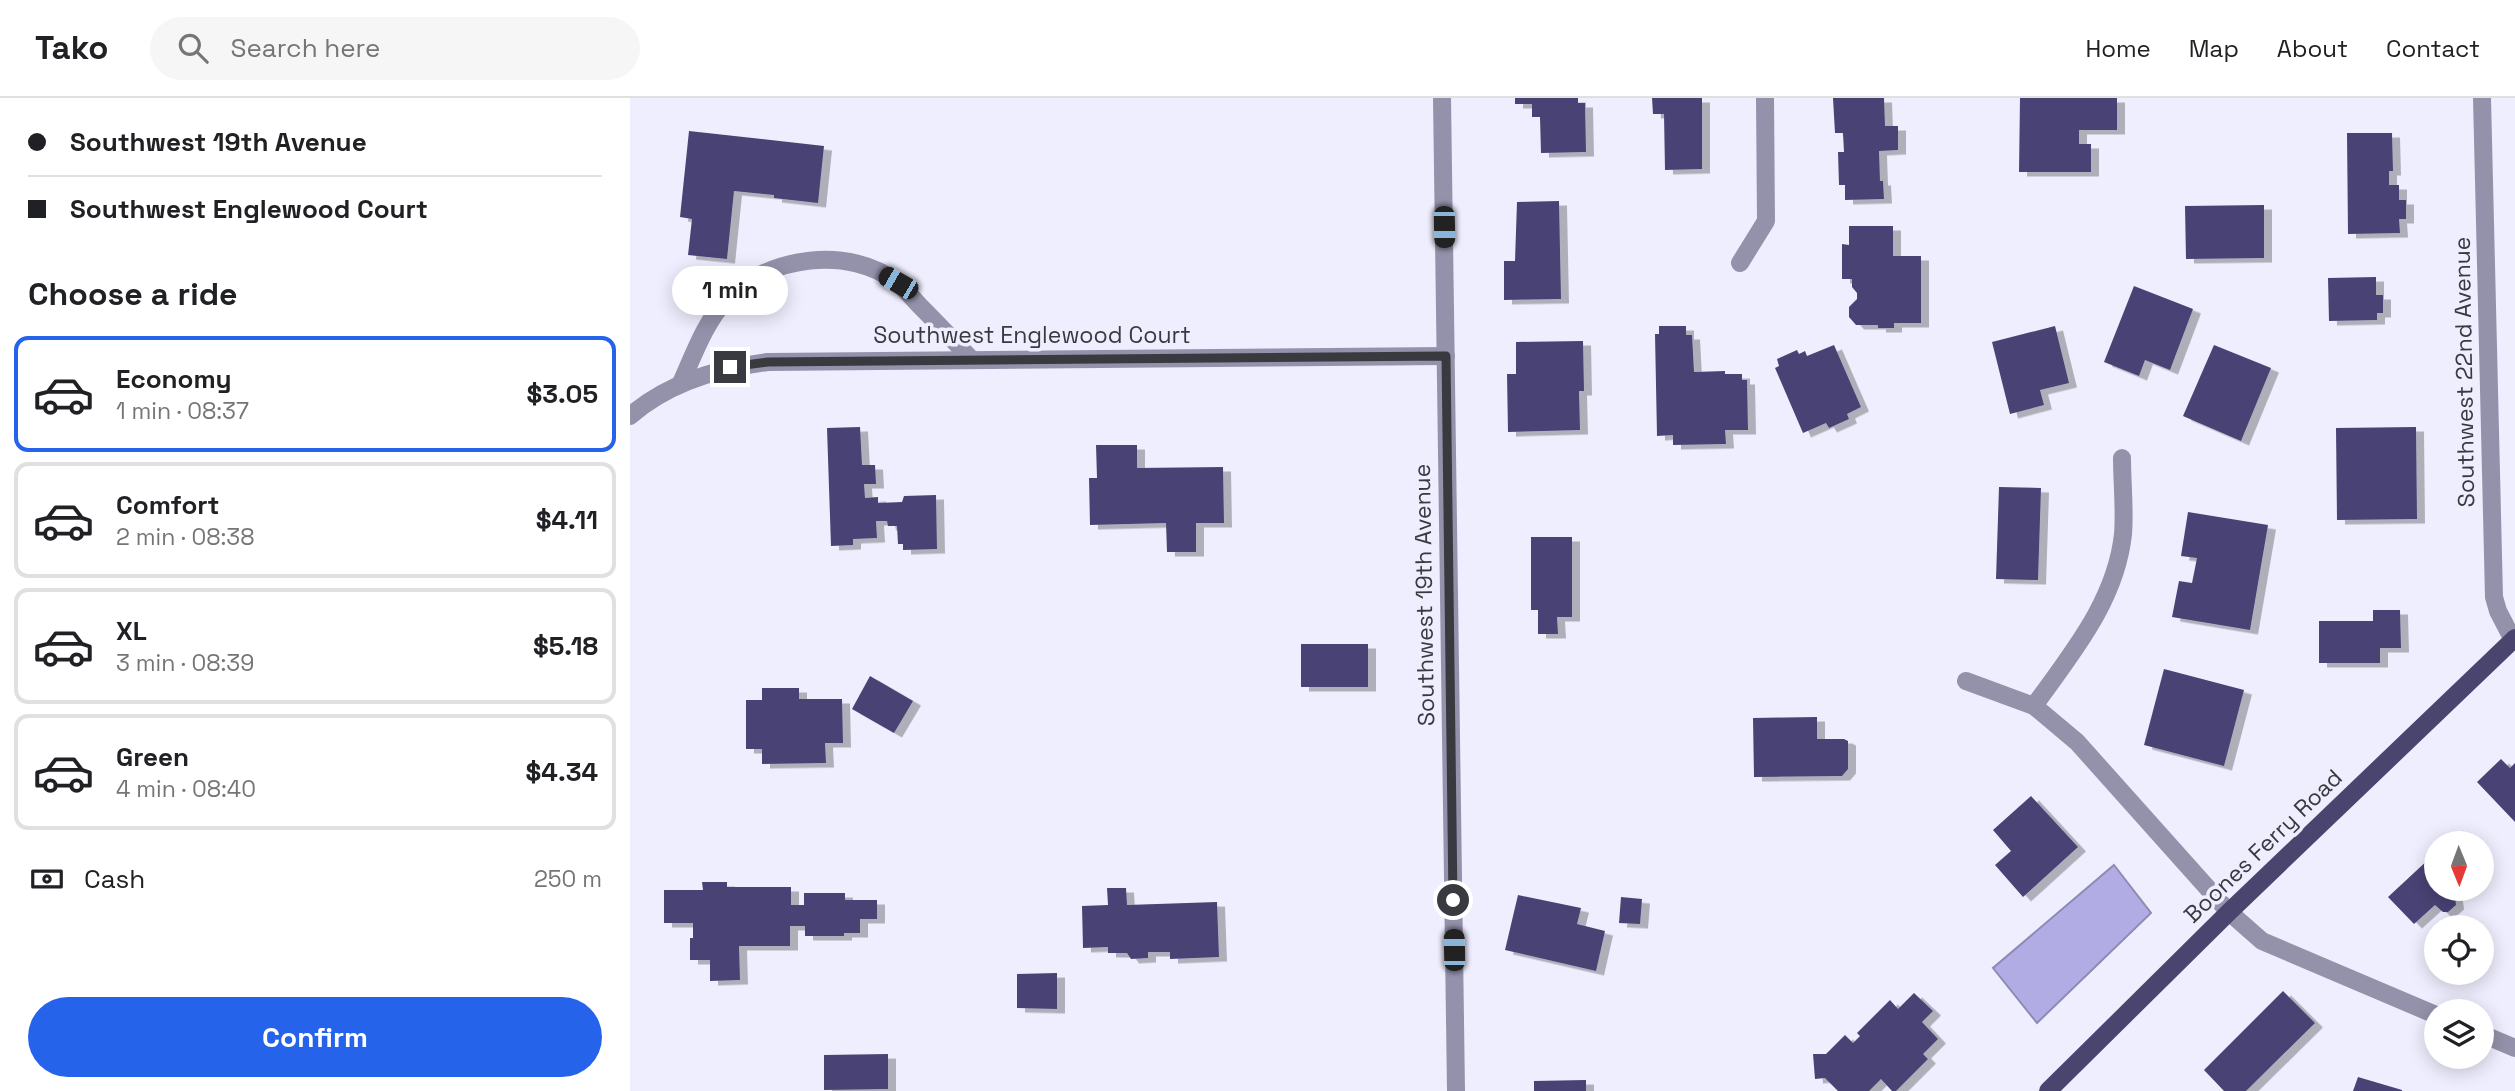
<!DOCTYPE html>
<meta charset="utf-8">
<style>
:root{--surface:#fff;--page:#f6f6f6;--text:#202124;--muted:#757577;--line:#e0e0e0;--accent:#2563eb}
body{margin:0;font-family:"Space Grotesk",sans-serif;background:var(--page);color:var(--text);height:100vh;display:flex;flex-direction:column;font-size:26px;white-space:nowrap}
*{box-sizing:border-box;margin:0}
p{font-size:23px;color:var(--muted)}
.icon{flex:none;width:38px;height:38px;fill:none;stroke:currentColor;stroke-width:2;stroke-linecap:round;stroke-linejoin:round}
.map{position:relative;flex:1;overflow:hidden}
.side{display:flex;flex-direction:column;background:var(--surface);width:630px}
.side>*{flex:none}
.guide{display:grid;align-content:center;height:154px;padding:0 28px;background:var(--surface)}
.needle{width:46px;rotate:179deg}
.buttons{position:absolute;left:1794px;top:733px;display:grid;gap:14px}
.buttons a{display:grid;place-items:center;width:70px;height:70px;border-radius:50%;background:var(--surface);box-shadow:0 4px 18px #0003;font-size:35px}
.end{position:absolute;width:32px;height:32px;margin:-16px;border:9px solid #393940;background:#fff;box-shadow:0 0 0 4px #fff}
.from{border-radius:50%}
.bubble{position:absolute;height:49px;border-radius:24px;background:var(--surface);box-shadow:0 4px 18px #0003;font-size:23px;font-weight:700;line-height:49px;text-align:center}
.car{position:absolute;width:21px;height:42px;margin:-21px -10px;border-radius:9px;box-shadow:0 0 5px 2px #0007;background:linear-gradient(#222 24%,#8ab4d8 0 40%,#222 0 76%,#8ab4d8 0 86%,#222 0)}
.guide b{display:flex;align-items:center;gap:24px;height:66px;font-size:26px}
.guide b+b{border-top:2px solid var(--line)}
.guide i{width:18px;height:18px;background:var(--text)}
ul{padding:0;list-style:none}
li{display:flex;align-items:center;gap:21px;height:116px;margin:0 14px 10px;padding:0 14px;border:4px solid var(--line);border-radius:14px}
li div{flex:1}
li b{display:block;font-size:26px}
li em{font-style:normal;font-weight:700}
li.current{border-color:var(--accent)}
li>.icon{width:63px;height:63px;stroke-width:1.5}
h2{padding:0 28px;font-size:32px;line-height:84px}
.pay{display:flex;align-items:center;gap:18px;height:77px;padding:0 28px;font-size:26px}
.pay p{margin-inline-start:auto}
.cta{display:flex;gap:14px;margin-top:auto;padding:14px 28px}
.cta a{flex:1;height:80px;border-radius:42px;background:var(--accent);color:#fff;font-size:28px;font-weight:700;line-height:80px;text-align:center}
header{display:flex;align-items:center;gap:42px;box-sizing:border-box;height:98px;padding:0 35px;background:var(--surface);border-bottom:2px solid var(--line)}
header strong{font-size:33px}
nav{display:flex;gap:38px;margin-inline-start:auto;font-size:24px}
.search{width:490px;height:63px;background:var(--page);display:flex;align-items:center;gap:18px;box-sizing:border-box;padding:0 24px;border-radius:38px;color:var(--muted);font-size:26px}
main{display:flex;flex:1;min-height:0}
.map>svg:first-child{display:block}
.water{fill:#b1ace4;stroke:#8d8ab3;stroke-width:2}
.building{fill:#494374;filter:url(#shadow)}
.lines{fill:none;stroke-linecap:round;stroke-linejoin:round}
.minor{stroke:#9492ab;stroke-width:18}
.major{stroke:#4a456f;stroke-width:18}
.route{stroke:#393940;stroke-width:9}
.labels{text-anchor:middle;stroke-width:7;stroke-linejoin:round;paint-order:stroke}
.street-label{font-size:23px;fill:#393940;stroke:#efeefe}
</style>
<header>
<strong>Tako</strong>
<div class="search"><svg class="icon" aria-label="search" viewBox="0 0 24 24"><circle cx="10" cy="10" r="6"/><path d="M15 15l6 6"/></svg>Search here</div>
<nav><a>Home</a><a>Map</a><a>About</a><a>Contact</a></nav>
</header>
<main>
<section class="side">
<div class="guide">
<b><i class="from"></i>Southwest 19th Avenue</b>
<b><i></i>Southwest Englewood Court</b>
</div>
<h2>Choose a ride</h2>
<ul>
<li class="current"><svg class="icon" aria-label="car" viewBox="0 0 24 24"><path d="M5 17H2v-5l4-1 3-4h7l3 4 3 1v5h-3M9 17h6M6 11h13"/><circle cx="7" cy="17" r="2"/><circle cx="17" cy="17" r="2"/></svg><div><b>Economy</b><p>1 min · 08:37</p></div><em>$3.05</em></li>
<li><svg class="icon" aria-label="car" viewBox="0 0 24 24"><path d="M5 17H2v-5l4-1 3-4h7l3 4 3 1v5h-3M9 17h6M6 11h13"/><circle cx="7" cy="17" r="2"/><circle cx="17" cy="17" r="2"/></svg><div><b>Comfort</b><p>2 min · 08:38</p></div><em>$4.11</em></li>
<li><svg class="icon" aria-label="car" viewBox="0 0 24 24"><path d="M5 17H2v-5l4-1 3-4h7l3 4 3 1v5h-3M9 17h6M6 11h13"/><circle cx="7" cy="17" r="2"/><circle cx="17" cy="17" r="2"/></svg><div><b>XL</b><p>3 min · 08:39</p></div><em>$5.18</em></li>
<li><svg class="icon" aria-label="car" viewBox="0 0 24 24"><path d="M5 17H2v-5l4-1 3-4h7l3 4 3 1v5h-3M9 17h6M6 11h13"/><circle cx="7" cy="17" r="2"/><circle cx="17" cy="17" r="2"/></svg><div><b>Green</b><p>4 min · 08:40</p></div><em>$4.34</em></li>
</ul>
<div class="pay"><svg class="icon" aria-label="cash" viewBox="0 0 24 24"><path d="M3 7h18v10H3z"/><circle cx="12" cy="12" r="2"/></svg>Cash<p>250 m</p></div>
<div class="cta"><a>Confirm</a></div>
</section>
<div class="map">
<svg width="1885" height="993" viewBox="0 0 1885 993">
<defs>
<filter id="shadow"><feDropShadow dx="8" dy="4.5" stdDeviation="0" flood-color="#0004"/></filter>
</defs>
<rect width="100%" height="100%" fill="#efeefe"/>
<polygon class="water" points="1484,767 1521,815 1407,925 1363,870"/>
<g class="building">
<polygon points="885,0 948,0 948,5 955,5 956,54 911,55 910,19 902,19 902,6 885,6"/>
<polygon points="1022,0 1072,0 1072,71 1035,72 1034,16 1023,16"/>
<polygon points="1203,0 1254,0 1255,28 1268,28 1268,52 1249,53 1250,83 1253,83 1254,101 1215,102 1215,87 1209,87 1208,54 1214,54 1213,35 1205,35"/>
<polygon points="1390,0 1487,0 1487,32 1449,32 1449,46 1461,46 1461,74 1389,74"/>
<polygon points="59,33 194,48 188,105 144,100 144,97 104,93 97,161 58,157 62,121 50,119"/>
<polygon points="1717,35 1762,35 1763,73 1759,73 1759,87 1769,87 1769,102 1776,102 1776,121 1769,121 1770,135 1718,136"/>
<polygon points="929,103 931,201 874,202 874,163 885,163 887,104"/>
<polygon points="1634,107 1634,160 1556,161 1555,108"/>
<polygon points="1219,128 1263,128 1263,158 1291,158 1291,225 1264,225 1264,230 1248,230 1248,227 1226,227 1219,219 1219,209 1227,201 1227,195 1222,189 1222,181 1212,181 1212,146 1219,147"/>
<polygon points="1746,179 1746,197 1753,197 1753,215 1747,215 1747,222 1699,223 1698,180"/>
<polygon points="1504,188 1563,211 1540,272 1515,262 1509,278 1474,264"/>
<polygon points="1029,228 1056,228 1056,237 1062,237 1064,274 1095,273 1095,276 1112,276 1112,282 1117,282 1118,332 1095,332 1096,346 1043,347 1043,337 1027,338 1025,236 1029,236"/>
<polygon points="1425,228 1439,285 1410,292 1414,307 1380,316 1362,244"/>
<polygon points="953,243 954,293 949,293 950,332 878,334 877,276 886,276 886,244"/>
<polygon points="1204,247 1231,309 1217,316 1219,321 1199,330 1196,325 1173,335 1145,270 1149,268 1147,261 1167,252 1169,256 1175,253 1177,258"/>
<polygon points="1584,247 1641,270 1611,343 1553,318"/>
<polygon points="230,329 232,367 245,367 246,386 234,386 235,400 248,399 248,405 272,404 274,398 306,397 307,451 273,452 273,446 268,446 267,428 258,428 257,423 246,423 247,440 223,441 223,447 201,448 197,330"/>
<polygon points="1786,329 1787,421 1707,422 1706,330"/>
<polygon points="466,347 507,347 507,370 593,369 594,425 566,425 566,454 537,454 536,425 460,427 459,380 467,380"/>
<polygon points="1369,389 1411,390 1408,482 1366,481"/>
<polygon points="1558,414 1638,427 1620,532 1542,519 1549,483 1562,485 1567,460 1551,458"/>
<polygon points="901,439 942,439 942,519 927,519 928,536 908,536 908,512 901,512"/>
<polygon points="1743,512 1770,512 1771,550 1750,550 1750,565 1689,565 1689,523 1743,523"/>
<rect x="671" y="546" width="67" height="43"/>
<polygon points="1534,571 1614,592 1594,668 1514,647"/>
<polygon points="240,578 283,603 264,635 222,611"/>
<polygon points="132,590 169,590 169,601 212,601 213,645 195,645 196,665 132,666 132,651 116,651 116,602 132,602"/>
<polygon points="1187,619 1187,641 1214,641 1218,643 1218,671 1212,678 1124,679 1123,620"/>
<polygon points="1871,661 1880,670 1885,665 1885,724 1847,684"/>
<polygon points="1401,698 1448,749 1393,799 1365,767 1381,753 1363,732"/>
<polygon points="1800,760 1806,766 1806,791 1823,791 1820,794 1825,799 1826,807 1818,814 1813,814 1805,807 1784,826 1758,799"/>
<polygon points="72,784 97,784 97,789 161,789 161,807 174,807 174,795 215,795 215,802 247,802 247,821 230,821 230,835 214,835 214,838 175,838 175,828 160,828 160,848 109,848 110,882 80,883 80,862 60,862 60,840 63,840 63,825 34,825 34,792 73,792"/>
<polygon points="477,790 496,790 497,807 587,804 589,859 540,861 540,854 518,854 518,860 501,861 497,855 478,855 478,849 453,850 452,808 478,807"/>
<polygon points="888,797 951,810 947,826 975,833 966,873 875,852"/>
<polygon points="991,799 1012,801 1010,826 989,825"/>
<polygon points="427,875 427,911 387,910 387,876"/>
<polygon points="1653,893 1685,925 1616,993 1594,993 1574,972"/>
<polygon points="1284,895 1303,913 1292,924 1308,941 1293,956 1298,961 1266,993 1262,993 1251,981 1239,993 1208,993 1195,980 1185,981 1183,956 1196,956 1215,937 1223,945 1230,938 1227,935 1260,902 1268,911"/>
<polygon points="258,956 258,991 194,992 194,957"/>
<polygon points="1728,979 1772,992 1772,993 1723,993"/>
<polygon points="956,982 956,993 904,993 904,983"/>
</g>
<g class="lines">
<g class="minor">
<polyline points="812,0 826,993"/>
<polyline points="1852,0 1864,499 1868,513 1883,542"/>
<polyline points="1110,165 1136,123 1135,0"/>
<path d="M 51,285 C 64,256 75,224 97,201 C 138,158 220,147 268,185 C 276,192 283,201 290,208 C 308,226 325,244 342,262"/>
<path d="M 0,318 C 39,284 88,270 138,264 L 816,258"/>
<polyline points="1336,583 1404,608 1447,644 1599,814 1632,843 1806,917"/>
<path d="M 1404,608 C 1441,556 1486,503 1493,436 C 1495,411 1492,385 1492,360"/>
<polyline points="1852,936 1885,950"/>
</g>
<polyline class="major" points="1418,993 1599,814 1885,540"/>
</g>
<g class="lines">
<polyline class="route" points="100,269 138,264 816,258 823,802"/>
</g>
<g class="labels">
<g class="street-label">
<text x="402" y="245">Southwest Englewood Court</text>
<text transform="translate(1834 274) rotate(-91)" y="8">Southwest 22nd Avenue</text>
<text transform="translate(794 497) rotate(-91)" y="8">Southwest 19th Avenue</text>
<text transform="translate(1633 748) rotate(-44)" y="8">Boones Ferry Road</text>
</g>
</g>
</svg>
<div class="buttons">
<a><svg class="needle" viewBox="-14 -14 28 28"><path d="M0-13l5 13h-10z" fill="#e53935"/><path d="M0 13l5-13h-10z" fill="#757577"/></svg></a>
<a><svg class="icon" aria-label="locate" viewBox="0 0 24 24"><circle cx="12" cy="12" r="6"/><path d="M12 2v4M12 18v4M2 12h4M18 12h4"/></svg></a>
<a><svg class="icon" aria-label="layers" viewBox="0 0 24 24"><path d="M12 4l9 5-9 5-9-5zM3 14l9 5 9-5"/></svg></a>
</div>
<i class="end from" style="left:823px;top:802px"></i>
<i class="end" style="left:100px;top:269px"></i>
<div class="bubble" style="left:42px;top:168px;width:116px">1 min</div>
<i class="car" style="left:814px;top:129px;rotate:179deg"></i>
<i class="car" style="left:268px;top:185px;rotate:300deg"></i>
<i class="car" style="left:824px;top:852px;rotate:359deg"></i>
</div>
</main>
